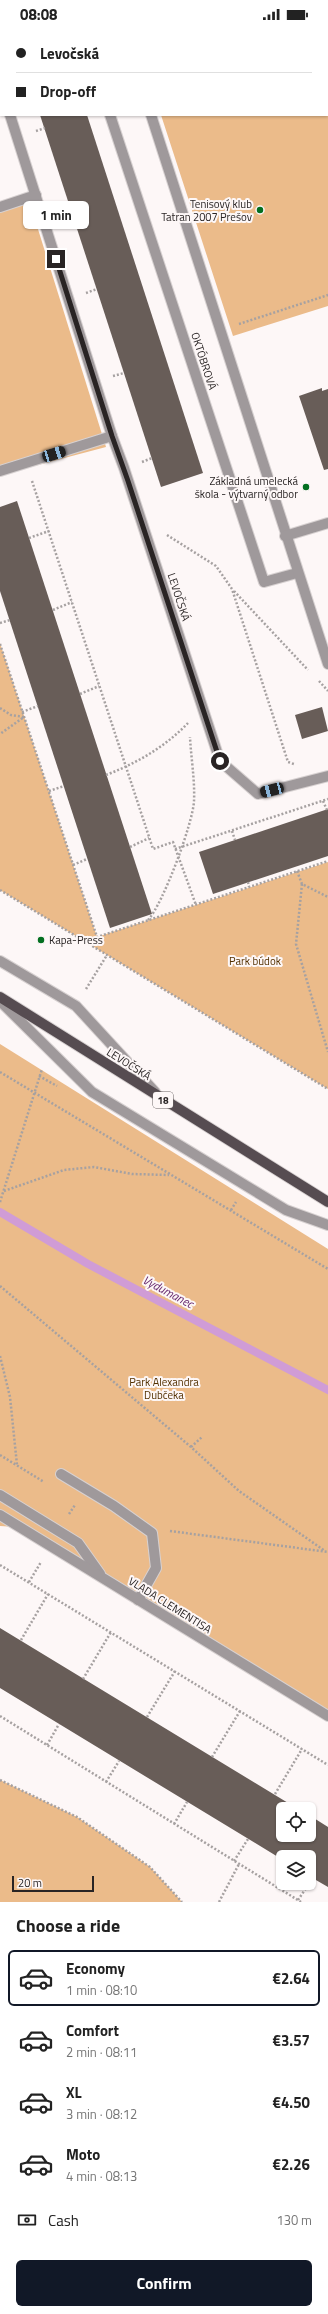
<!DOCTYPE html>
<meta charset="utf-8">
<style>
:root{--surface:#fff;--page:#f6f6f6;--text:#222;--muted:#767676;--line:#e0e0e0;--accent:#111827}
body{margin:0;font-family:"Titillium Web",sans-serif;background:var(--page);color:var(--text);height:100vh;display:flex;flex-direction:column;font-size:15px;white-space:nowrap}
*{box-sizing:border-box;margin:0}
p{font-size:13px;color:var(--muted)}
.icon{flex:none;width:22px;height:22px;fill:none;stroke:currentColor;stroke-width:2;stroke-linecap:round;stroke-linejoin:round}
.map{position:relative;height:1874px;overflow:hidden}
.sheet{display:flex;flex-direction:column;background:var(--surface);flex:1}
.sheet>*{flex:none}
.hud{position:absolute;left:0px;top:0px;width:328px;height:88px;box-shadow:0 1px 3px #0004;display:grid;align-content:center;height:88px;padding:0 16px;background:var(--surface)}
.fabs{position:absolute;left:276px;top:1774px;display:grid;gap:8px}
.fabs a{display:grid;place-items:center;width:40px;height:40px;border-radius:6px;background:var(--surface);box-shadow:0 1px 3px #0004;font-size:20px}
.scale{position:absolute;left:12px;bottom:10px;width:82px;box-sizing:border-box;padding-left:4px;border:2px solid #292424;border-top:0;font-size:11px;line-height:14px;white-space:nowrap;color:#292424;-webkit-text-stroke:3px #fdf7f7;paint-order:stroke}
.end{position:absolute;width:18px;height:18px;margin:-9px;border:5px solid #292424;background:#fff;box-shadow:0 0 0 2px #fff}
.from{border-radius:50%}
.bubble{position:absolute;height:28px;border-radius:6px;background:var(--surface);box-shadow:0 1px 3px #0004;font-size:13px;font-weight:700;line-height:28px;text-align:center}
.car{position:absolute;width:12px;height:24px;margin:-12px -6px;border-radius:5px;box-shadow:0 0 3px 1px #0007;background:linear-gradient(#222 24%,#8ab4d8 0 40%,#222 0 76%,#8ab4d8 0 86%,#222 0)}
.hud b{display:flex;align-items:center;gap:14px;height:38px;font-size:15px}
.hud b+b{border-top:1px solid var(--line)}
.hud i{width:10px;height:10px;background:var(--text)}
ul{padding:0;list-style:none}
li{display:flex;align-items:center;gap:12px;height:56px;margin:0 8px 6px;padding:0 8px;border:2px solid transparent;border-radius:6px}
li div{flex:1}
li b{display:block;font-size:15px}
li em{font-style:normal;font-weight:700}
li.on{border-color:var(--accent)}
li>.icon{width:36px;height:36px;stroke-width:1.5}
h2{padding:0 16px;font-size:18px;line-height:48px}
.pay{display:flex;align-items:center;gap:10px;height:44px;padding:0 16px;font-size:15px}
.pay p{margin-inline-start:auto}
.cta{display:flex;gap:8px;margin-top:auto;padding:8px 16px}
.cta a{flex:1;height:46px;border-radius:6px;background:var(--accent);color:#fff;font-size:16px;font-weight:700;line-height:46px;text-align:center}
.status{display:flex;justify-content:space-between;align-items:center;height:28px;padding:0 20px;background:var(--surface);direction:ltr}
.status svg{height:11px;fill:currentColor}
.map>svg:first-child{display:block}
.green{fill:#ebbb8a}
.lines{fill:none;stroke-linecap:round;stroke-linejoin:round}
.stream{stroke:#d09cd6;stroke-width:8}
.building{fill:#685d58}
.minor-casing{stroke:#d7d1d1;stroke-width:12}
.major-casing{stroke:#d7d1d1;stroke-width:12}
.path{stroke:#a6a1a1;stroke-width:2.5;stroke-dasharray:2 2;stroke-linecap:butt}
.minor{stroke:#9f999b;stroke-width:10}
.major{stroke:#564c51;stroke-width:10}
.route{stroke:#292424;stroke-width:5}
.poi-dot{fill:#036f20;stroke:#fdf7f7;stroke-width:1.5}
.labels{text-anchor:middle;stroke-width:4;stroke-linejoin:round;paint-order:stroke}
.shield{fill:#fdf7f7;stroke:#696363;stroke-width:1}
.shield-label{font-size:10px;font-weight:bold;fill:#292424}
.poi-label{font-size:11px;fill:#292424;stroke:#fdf7f7;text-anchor:end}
.street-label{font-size:11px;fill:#292424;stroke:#fdf7f7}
.park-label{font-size:11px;fill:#533000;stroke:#fdf7f7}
.water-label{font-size:12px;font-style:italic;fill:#66286e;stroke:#fdf7f7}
</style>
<div class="status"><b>08:08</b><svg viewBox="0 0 49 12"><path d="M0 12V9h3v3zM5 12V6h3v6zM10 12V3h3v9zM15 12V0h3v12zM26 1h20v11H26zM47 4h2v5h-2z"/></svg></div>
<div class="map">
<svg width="328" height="1874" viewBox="0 0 328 1874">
<rect width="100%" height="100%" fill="#fdf7f7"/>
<g class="green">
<polygon points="273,0 328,0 328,278 233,308 161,87 327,87 327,1 269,1"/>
<polygon points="27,166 106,419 0,447 0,175"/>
<polygon points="0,615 97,909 328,834 328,1061 0,862"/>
<polygon points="0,1016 328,1221 328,1687 15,1499 0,1498"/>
<polygon points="0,1752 77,1789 150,1839 182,1874 0,1874"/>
</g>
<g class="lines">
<polyline class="stream" points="0,1184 88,1236 328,1362"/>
</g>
<g class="building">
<polygon points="40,87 87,87 203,445 161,459"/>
<polygon points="322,360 322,363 328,361 328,441 324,442 299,368"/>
<polygon points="17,473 152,886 110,900 0,563 0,479"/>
<polygon points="322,679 328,703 302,711 295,687"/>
<polygon points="328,781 328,828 213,866 199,824"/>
<polygon points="0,1600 298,1781 283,1781 283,1807 309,1807 309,1787 328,1799 328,1859 309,1848 309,1829 283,1829 283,1832 0,1660"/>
</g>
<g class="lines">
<defs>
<g id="minor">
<polyline points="81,0 81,1"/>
<polyline points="128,1 131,0"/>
<polyline points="0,41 1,41"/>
<polyline points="0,55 1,58"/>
<polyline points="10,87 112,408 124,440 220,733 258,766 328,748"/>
<polyline points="110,87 264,554 297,545"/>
<polyline points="151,87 328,636"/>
<polyline points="0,179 36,167"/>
<polyline points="0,443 112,408"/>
<polyline points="285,508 328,495"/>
<polyline points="0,933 76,978 155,1064"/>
<polyline points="0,973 92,1064 286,1182 328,1197"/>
<polyline points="61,1446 114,1478 152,1505 156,1540 138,1572"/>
<polyline points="0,1467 78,1515 100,1546"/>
<polyline points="0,1487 328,1688"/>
</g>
<polyline id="major" points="0,969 328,1174"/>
</defs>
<use href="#minor" class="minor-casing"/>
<use href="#major" class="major-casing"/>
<g class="path">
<polyline points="207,0 207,1"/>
<polyline points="1,1 4,0"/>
<polyline points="36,103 45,100"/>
<polyline points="60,186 71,182"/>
<polyline points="86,265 97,261"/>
<polyline points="239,296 328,267"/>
<polyline points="113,348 124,345"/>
<polyline points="142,434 152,430"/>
<polyline points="32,453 153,821 173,814 196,877"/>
<polyline points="167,507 216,538 232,561 288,734 294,736"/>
<polyline points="29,510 49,503"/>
<polyline points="234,563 308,642"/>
<polyline points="53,582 72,574"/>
<polyline points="0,595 10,592"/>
<polyline points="0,616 97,909"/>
<polyline points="319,653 328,663"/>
<polyline points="80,666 99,658"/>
<polyline points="0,680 11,687 24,689 0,706"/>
<polyline points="22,684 38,678"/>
<path d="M 106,747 C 137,735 165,719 188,695"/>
<polyline points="49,763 64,758"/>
<polyline points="323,773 327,782"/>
<polyline points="232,803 235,812"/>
<polyline points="130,819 149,810"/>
<polyline points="175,821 328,771"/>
<polyline points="73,837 87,831"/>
<polyline points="297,843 302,856 328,869"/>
<polyline points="248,854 249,859"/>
<polyline points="302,856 296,916 328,1024"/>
<polyline points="0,862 328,1061"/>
<path d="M 148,892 C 163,876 193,795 194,773 C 195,752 191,730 190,709"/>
<polyline points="85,913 328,833"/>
<polyline points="86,961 107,927"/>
<polyline points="0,1044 328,1241"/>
<polyline points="39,1048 57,1058"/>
<polyline points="4,1163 64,1142 94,1139 132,1146 169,1147"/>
<polyline points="0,1174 42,1041"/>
<polyline points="231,1182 236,1174"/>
<polyline points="0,1258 191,1419 239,1463 325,1523"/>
<polyline points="0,1328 10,1369 17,1437"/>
<polyline points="191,1419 202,1409"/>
<polyline points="0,1427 44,1454"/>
<polyline points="69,1486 75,1477"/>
<polyline points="170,1503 328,1524"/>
<polyline points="0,1537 328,1737"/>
<polyline points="29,1554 41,1534"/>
<polyline points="21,1612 48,1566"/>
<polyline points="83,1651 111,1604"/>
<polyline points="0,1688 301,1874"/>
<polyline points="147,1689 175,1643"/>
<polyline points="47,1717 59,1696"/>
<polyline points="212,1729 240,1683"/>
<polyline points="0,1752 77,1789 150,1839 182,1874"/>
<polyline points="106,1754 119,1733"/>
<polyline points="275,1766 302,1721"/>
<polyline points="174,1796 187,1774"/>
<polyline points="234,1833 248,1811"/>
<polyline points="298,1872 313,1850"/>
<polyline points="219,1874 239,1836"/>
</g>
<use href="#minor" class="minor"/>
<use href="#major" class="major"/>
</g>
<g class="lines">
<polyline class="route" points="56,231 112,408 128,453 220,733"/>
</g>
<g class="poi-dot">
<circle cx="260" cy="182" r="4"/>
<circle cx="306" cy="459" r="4"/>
<circle cx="41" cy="912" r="4"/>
</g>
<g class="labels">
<rect class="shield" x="153" y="1064" width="20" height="16" rx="3"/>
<g class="shield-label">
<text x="163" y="1076">18</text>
</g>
<g class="poi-label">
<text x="252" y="180">Tenisový klub<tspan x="252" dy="13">Tatran 2007 Prešov</tspan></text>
<text x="298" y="457">Základná umelecká<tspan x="298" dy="13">škola - výtvarný odbor</tspan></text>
<text x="49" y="916" text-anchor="start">Kapa-Press</text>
</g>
<g class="street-label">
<text transform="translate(204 333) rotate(72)" y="4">OKTÓBROVÁ</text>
<text transform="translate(179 569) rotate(72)" y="4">LEVOČSKÁ</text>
<text transform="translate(129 1036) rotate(32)" y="4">LEVOČSKÁ</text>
<text transform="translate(170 1577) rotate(32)" y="4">VLADA CLEMENTISA</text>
</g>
<g class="park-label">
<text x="255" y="937">Park búdok</text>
<text x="164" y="1358">Park Alexandra<tspan x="164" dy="13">Dubčeka</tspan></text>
</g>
<g class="water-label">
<text transform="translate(168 1264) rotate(28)" y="4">Vydumanec</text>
</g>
</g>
</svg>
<div class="fabs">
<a><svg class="icon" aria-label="locate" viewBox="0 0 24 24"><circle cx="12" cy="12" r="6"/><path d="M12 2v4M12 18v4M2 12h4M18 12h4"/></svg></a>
<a><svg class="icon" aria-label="layers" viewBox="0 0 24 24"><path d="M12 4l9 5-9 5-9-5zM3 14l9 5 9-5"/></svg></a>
</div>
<div class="scale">20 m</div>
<i class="end from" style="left:220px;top:733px"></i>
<i class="end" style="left:56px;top:231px"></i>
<div class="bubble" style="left:23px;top:173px;width:66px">1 min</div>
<i class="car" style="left:54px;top:426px;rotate:73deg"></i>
<i class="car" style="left:272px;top:762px;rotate:255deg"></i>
<div class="hud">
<b><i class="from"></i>Levočská</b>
<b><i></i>Drop-off</b>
</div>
</div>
<section class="sheet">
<h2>Choose a ride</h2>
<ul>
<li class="on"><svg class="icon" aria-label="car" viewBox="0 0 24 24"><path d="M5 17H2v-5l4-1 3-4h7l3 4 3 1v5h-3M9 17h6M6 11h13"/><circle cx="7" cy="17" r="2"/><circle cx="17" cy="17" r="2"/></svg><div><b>Economy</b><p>1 min · 08:10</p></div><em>€2.64</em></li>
<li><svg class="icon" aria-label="car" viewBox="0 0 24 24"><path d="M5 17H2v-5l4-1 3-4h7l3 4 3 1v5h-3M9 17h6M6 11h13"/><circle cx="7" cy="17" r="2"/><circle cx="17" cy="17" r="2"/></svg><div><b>Comfort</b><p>2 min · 08:11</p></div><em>€3.57</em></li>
<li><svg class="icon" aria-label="car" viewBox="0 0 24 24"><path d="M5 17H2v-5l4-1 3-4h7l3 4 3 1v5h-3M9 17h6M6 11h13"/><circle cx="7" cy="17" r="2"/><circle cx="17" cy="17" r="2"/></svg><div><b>XL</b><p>3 min · 08:12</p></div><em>€4.50</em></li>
<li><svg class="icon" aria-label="car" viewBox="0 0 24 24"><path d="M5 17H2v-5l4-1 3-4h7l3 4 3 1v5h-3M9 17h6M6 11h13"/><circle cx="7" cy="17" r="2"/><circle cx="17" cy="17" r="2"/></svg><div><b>Moto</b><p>4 min · 08:13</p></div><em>€2.26</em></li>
</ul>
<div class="pay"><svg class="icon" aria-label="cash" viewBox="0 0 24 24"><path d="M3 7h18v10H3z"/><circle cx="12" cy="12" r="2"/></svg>Cash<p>130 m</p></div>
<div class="cta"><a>Confirm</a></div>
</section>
